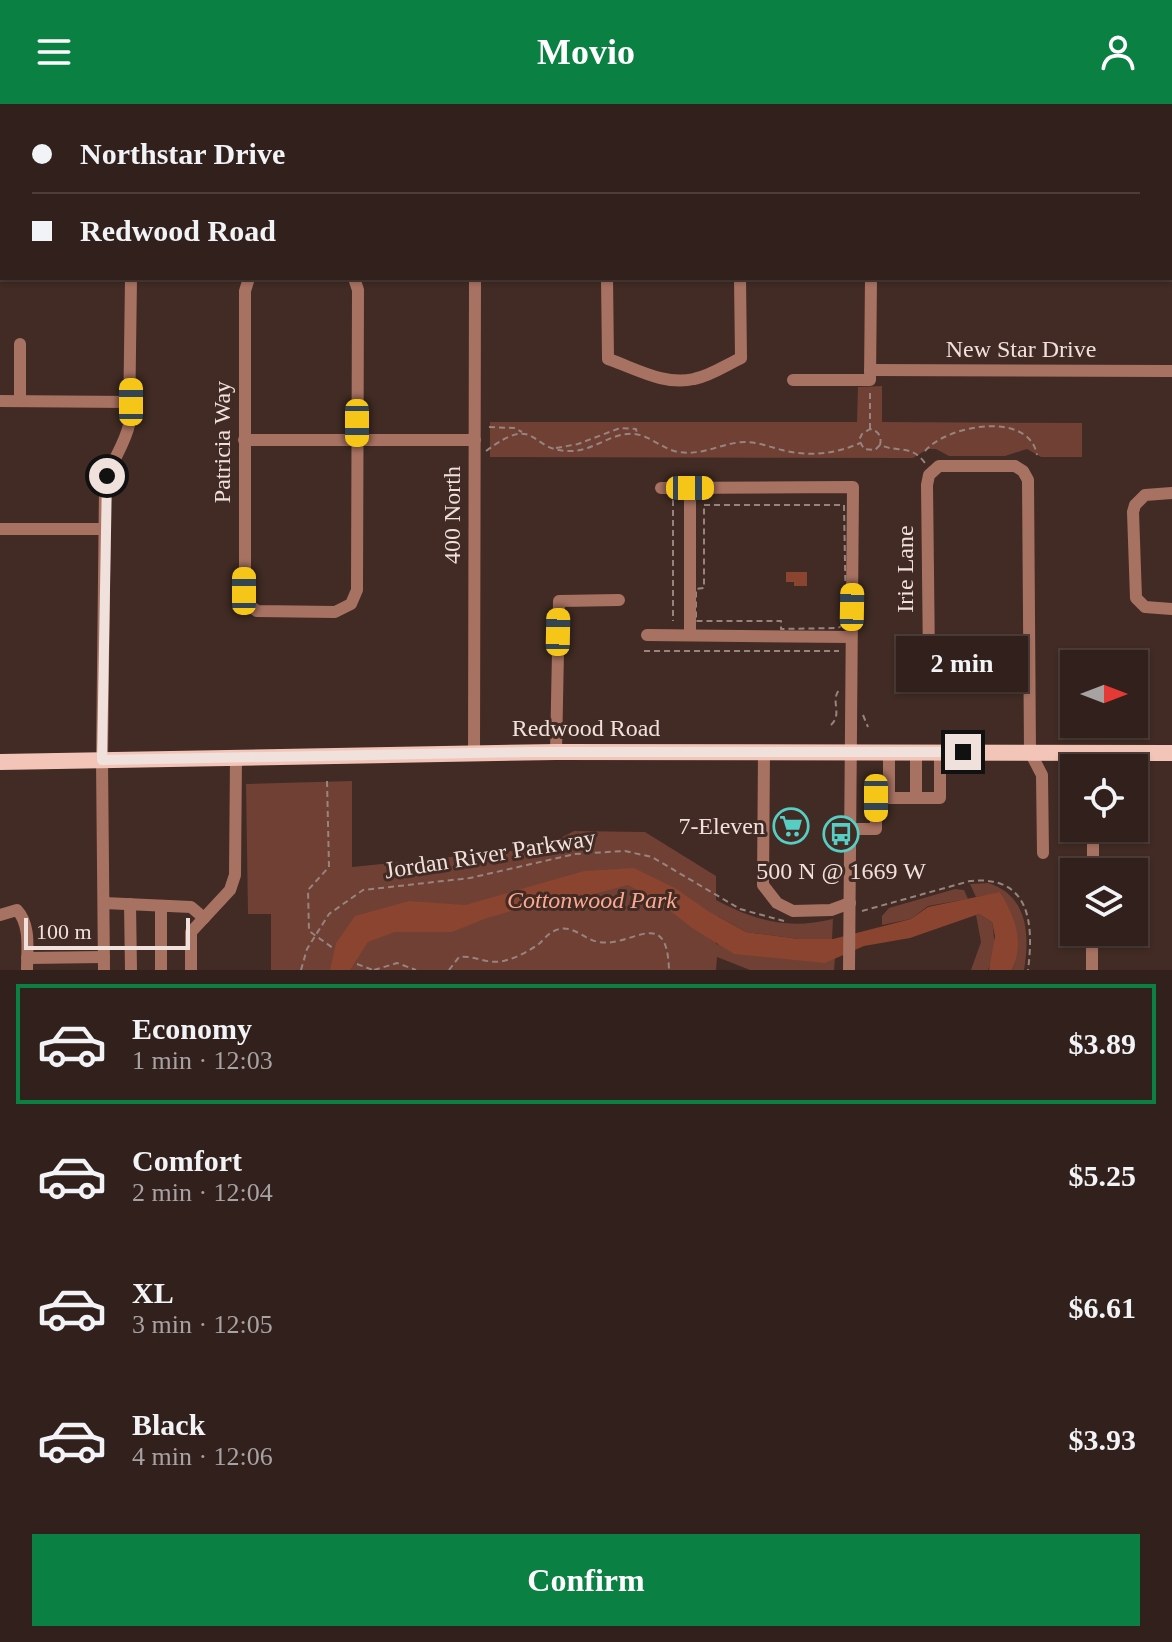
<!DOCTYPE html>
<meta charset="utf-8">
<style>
:root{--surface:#31201b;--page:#3d2d28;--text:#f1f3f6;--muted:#a8a3a3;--line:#4c3e3a;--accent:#0b8043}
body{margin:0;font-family:"Times New Roman",serif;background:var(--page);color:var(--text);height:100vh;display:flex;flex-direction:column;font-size:30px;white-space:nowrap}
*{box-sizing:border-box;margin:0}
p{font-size:26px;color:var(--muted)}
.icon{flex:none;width:44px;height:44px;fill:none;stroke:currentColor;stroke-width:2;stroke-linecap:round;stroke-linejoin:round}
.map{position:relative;height:866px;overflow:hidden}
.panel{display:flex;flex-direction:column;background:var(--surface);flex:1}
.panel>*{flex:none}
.guide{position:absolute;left:0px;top:0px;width:1172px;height:176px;box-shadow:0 2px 6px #0004,0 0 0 2px var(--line);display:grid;align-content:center;height:176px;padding:0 32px;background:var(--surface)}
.needle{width:52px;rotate:90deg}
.controls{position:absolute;left:1060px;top:546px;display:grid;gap:16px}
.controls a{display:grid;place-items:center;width:88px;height:88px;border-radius:0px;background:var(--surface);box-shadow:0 2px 6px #0004,0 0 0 2px var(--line);font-size:40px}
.scale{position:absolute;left:24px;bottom:20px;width:166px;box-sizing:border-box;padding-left:8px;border:4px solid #f0e1dc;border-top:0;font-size:22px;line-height:28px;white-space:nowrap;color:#f0e1dc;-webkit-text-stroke:6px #412b24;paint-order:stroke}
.end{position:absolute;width:36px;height:36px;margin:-18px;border:10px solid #f0e1dc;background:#111;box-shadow:0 0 0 4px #111}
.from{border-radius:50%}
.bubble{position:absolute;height:56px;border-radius:0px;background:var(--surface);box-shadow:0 2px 6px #0004,0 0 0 2px var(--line);font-size:26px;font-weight:700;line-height:56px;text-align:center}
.car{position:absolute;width:24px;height:48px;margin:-24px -12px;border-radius:10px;box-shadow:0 0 6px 2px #0007;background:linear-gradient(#f5c518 24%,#345 0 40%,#f5c518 0 76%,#345 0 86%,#f5c518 0)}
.guide b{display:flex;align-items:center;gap:28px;height:76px;font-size:30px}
.guide b+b{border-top:2px solid var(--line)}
.guide i{width:20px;height:20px;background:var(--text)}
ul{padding:14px 0 0;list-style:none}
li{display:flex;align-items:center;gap:24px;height:120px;margin:0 16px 12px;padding:0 16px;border:4px solid transparent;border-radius:0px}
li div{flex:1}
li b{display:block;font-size:30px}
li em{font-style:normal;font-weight:700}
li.on{border-color:var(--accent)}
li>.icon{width:72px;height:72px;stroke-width:1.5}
.button{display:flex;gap:16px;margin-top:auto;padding:16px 32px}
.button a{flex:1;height:92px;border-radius:0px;background:var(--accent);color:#fff;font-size:32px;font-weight:700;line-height:92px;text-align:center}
header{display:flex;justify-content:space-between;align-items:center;height:104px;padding:0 32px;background:var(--accent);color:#fff;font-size:36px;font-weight:700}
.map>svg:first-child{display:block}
.green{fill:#6f4033}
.water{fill:#8a442f}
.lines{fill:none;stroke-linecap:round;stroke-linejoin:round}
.path{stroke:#97847e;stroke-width:2;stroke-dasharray:6 4;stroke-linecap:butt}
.minor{stroke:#a87262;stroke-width:12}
.major{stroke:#f3c5b8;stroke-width:16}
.route{stroke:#f0e1dc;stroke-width:10}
.labels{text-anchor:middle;stroke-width:6;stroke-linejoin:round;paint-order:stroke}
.street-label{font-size:24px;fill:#f0e1dc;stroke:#412b24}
.poi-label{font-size:24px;fill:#f0e1dc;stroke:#412b24;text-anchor:end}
.park-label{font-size:24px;font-style:italic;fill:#fca890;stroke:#412b24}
</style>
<header><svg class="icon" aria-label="menu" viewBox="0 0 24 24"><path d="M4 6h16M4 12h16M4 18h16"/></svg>Movio<svg class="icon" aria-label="person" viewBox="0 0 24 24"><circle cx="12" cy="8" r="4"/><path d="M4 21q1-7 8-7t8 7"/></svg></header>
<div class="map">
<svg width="1172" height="866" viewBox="0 0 1172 866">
<rect width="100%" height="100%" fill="#412b24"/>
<g class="green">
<polygon points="882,282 882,318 1082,319 1082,353 1041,353 1027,345 1005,352 949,352 936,345 928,345 913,354 490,353 490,318 857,318 858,283"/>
<path d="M 352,677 L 352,763 L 541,744 L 574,727 L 645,728 L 716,772 L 716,796 C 756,817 788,826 833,815 L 832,835 L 799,835 L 746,828 L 717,812 L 716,840 L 825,858 L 835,854 L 834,866 L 750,866 L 717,853 L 716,866 L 271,866 L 271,810 L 248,810 L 246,680 Z"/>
<path d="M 988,779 C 1028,791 1030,831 1024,866 L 1012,866 L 1015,859 L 1001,789 L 976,793 L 970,780 Z"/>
<polygon points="955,785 964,786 968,795 928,802 911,815 882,821 882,812 889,804"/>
<path d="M 979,810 L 992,818 C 995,833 996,851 988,866 L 971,866 L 981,838 L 976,811 Z"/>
</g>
<g class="water">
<polygon points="786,468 807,468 807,482 794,482 794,478 786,478"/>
<path d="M 634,764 L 675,784 L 708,807 L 746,828 L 799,835 L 833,835 L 911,815 L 928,803 L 1000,788 C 1015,813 1025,838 1012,866 L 989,866 L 995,832 L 992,818 L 979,810 L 910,834 L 864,842 L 825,859 L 734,850 L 692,824 L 659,798 L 628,781 L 575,795 L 526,803 L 487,814 L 452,828 L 395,828 L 368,838 L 350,866 L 330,866 L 336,839 L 355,812 L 409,797 L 465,801 L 584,767 Z"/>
</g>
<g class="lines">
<g class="path">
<polyline points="870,289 870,325"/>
<polyline points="489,323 514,324 522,328"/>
<path d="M 880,341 C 882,333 879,327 870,325 L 862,330 L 859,336 L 864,345 L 875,346 L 880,341 C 899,349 911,340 925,359"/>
<polyline points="556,344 578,340 620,324 636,325 637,330"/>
<path d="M 486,347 C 538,308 528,347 569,347 C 593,348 611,328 634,330 C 650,331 663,346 679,348 C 704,352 723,338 746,338 C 758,338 770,343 782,346 C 808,353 836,350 860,339"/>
<path d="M 925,347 C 947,321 1029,306 1037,351"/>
<polyline points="673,396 673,517"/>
<polygon points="704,401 844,401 846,514 843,521 838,524 781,525 781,517 696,517 696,485 704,484"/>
<polyline points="644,547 839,547"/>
<polyline points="863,611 868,623"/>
<path d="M 831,621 C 843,609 830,598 839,586"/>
<polyline points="327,677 329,763 308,786 309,827 333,844"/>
<path d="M 862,807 L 970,777 C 1030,771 1034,819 1028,866"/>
<polyline points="357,860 373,866"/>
<polyline points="301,866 307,845 329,810 363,786 470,774 575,750 625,747 652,753 740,805 784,817"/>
<polyline points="374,866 397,859 416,866"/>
<path d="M 449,866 L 459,853 C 476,851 489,862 507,856 C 518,853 531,846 540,839 C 544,835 549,829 554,827 C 571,818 584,836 599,838 C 632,844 667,800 669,866"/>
</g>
<g class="minor">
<polyline points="56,0 56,2"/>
<polyline points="875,0 875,2"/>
<polyline points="1020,0 1020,2"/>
<polyline points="131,2 131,0"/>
<polyline points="260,2 260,0"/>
<polyline points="476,2 476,0"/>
<polyline points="0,14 2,14"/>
<polyline points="0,45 2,45"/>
<polyline points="1170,51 1172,51"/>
<polyline points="0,126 2,126"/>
<polyline points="1170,161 1172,161"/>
<polyline points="249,174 245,187 245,491 250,502 257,507 335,508 351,500 357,486 358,186 354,174"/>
<path d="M 607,174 L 608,255 C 635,264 664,282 694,275 C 710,272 726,261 741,254 L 740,174"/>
<polyline points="870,266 1172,267"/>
<polyline points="793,276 870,276 871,174"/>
<polyline points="0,297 131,298"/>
<polyline points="20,297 20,240"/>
<polyline points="244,336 475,336"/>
<polyline points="661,384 853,383 849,866"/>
<polyline points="1172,389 1145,391 1135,401 1133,408 1136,494 1145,503 1172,505"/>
<polyline points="0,425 104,425"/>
<polyline points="647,531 851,533"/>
<polyline points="690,531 690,384"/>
<polyline points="1028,564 941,564 931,561 929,557 927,381 929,371 939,362 1015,362 1023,367 1028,376 1030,648 1042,671 1043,749"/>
<polyline points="556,648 559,497 619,496"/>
<polyline points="764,648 763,781 777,799 793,807 831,806 850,799"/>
<polyline points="889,648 889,694"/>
<polyline points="916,648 916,694"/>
<polyline points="474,649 475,174"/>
<polyline points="850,725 876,725 876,694 940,694 940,648"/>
<polyline points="1093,768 1093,724"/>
<polyline points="104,799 191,803 204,814"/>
<polyline points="130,800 131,866"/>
<polyline points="161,802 161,866"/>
<path d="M 0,811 L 17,806 C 31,821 27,846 27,866"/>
<polyline points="27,854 104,853"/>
<path d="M 104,866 L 102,656 L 105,385 C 107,362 124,344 129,321 L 131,174"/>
<polyline points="191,866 191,828 230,786 235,771 236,653"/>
<polyline points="1092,866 1092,828"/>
</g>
<polyline class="major" points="0,658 556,648 1172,649"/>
</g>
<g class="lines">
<polyline class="route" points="107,372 102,656 529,648 963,648"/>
</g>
<defs>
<symbol id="supermarket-ring" viewBox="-11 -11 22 22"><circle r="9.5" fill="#412b24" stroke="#56cec3" stroke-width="1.5"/><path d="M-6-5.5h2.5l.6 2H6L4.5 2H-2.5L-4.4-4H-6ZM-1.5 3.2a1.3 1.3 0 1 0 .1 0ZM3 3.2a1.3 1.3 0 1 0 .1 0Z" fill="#56cec3"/></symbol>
<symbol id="bus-ring" viewBox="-11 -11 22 22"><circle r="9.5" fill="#412b24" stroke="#56cec3" stroke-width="1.5"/><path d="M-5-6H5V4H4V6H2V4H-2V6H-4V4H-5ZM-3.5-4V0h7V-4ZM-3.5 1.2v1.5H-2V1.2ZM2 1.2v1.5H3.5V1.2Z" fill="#56cec3"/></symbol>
</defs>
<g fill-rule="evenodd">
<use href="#supermarket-ring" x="771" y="702" width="40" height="40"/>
<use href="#bus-ring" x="821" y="710" width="40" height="40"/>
</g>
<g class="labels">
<g class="street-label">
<text x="1021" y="253">New Star Drive</text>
<text transform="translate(222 338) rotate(-90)" y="8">Patricia Way</text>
<text transform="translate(452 411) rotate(-90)" y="8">400 North</text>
<text transform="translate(905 465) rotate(-90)" y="8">Irie Lane</text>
<text x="586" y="632">Redwood Road</text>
<text transform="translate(490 750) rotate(-9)" y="8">Jordan River Parkway</text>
</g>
<g class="poi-label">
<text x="765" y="730">7-Eleven</text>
<text x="841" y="775" text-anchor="middle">500 N @ 1669 W</text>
</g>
<g class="park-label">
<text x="592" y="804">Cottonwood Park</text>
</g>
</g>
</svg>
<div class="controls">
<a><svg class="needle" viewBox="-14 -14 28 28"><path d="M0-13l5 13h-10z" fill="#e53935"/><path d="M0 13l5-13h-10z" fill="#a8a3a3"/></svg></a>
<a><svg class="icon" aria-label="locate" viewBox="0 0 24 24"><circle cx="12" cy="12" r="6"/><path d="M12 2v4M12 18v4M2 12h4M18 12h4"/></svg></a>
<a><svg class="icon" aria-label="layers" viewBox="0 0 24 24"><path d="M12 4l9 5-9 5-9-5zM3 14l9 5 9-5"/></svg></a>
</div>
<div class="scale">100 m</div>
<i class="end from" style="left:107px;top:372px"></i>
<i class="end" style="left:963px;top:648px"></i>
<div class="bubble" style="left:896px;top:532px;width:132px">2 min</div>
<i class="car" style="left:131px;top:298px;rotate:0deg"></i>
<i class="car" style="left:357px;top:319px;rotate:180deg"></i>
<i class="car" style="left:690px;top:384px;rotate:90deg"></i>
<i class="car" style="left:244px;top:487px;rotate:0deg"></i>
<i class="car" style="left:852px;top:503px;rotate:1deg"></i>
<i class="car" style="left:558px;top:528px;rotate:1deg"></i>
<i class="car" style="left:876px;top:694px;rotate:180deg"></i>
<div class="guide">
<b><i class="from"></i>Northstar Drive</b>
<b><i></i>Redwood Road</b>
</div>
</div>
<section class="panel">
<ul>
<li class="on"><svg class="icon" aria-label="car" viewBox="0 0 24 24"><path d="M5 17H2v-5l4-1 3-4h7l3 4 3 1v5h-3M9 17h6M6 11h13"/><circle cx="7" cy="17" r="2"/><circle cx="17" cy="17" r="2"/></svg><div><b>Economy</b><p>1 min · 12:03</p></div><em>$3.89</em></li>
<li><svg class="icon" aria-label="car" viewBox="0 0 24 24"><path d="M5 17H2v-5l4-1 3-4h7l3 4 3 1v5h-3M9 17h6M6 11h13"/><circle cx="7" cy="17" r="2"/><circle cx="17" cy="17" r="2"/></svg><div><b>Comfort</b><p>2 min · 12:04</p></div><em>$5.25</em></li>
<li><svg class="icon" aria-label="car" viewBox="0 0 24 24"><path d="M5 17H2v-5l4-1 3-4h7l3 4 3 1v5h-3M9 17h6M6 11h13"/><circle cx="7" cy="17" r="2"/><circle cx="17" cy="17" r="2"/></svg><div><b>XL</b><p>3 min · 12:05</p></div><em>$6.61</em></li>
<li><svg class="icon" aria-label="car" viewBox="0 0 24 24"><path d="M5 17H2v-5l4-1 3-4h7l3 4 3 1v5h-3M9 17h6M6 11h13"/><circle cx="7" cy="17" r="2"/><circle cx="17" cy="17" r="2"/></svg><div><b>Black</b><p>4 min · 12:06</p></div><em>$3.93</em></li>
</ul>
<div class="button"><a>Confirm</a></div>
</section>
